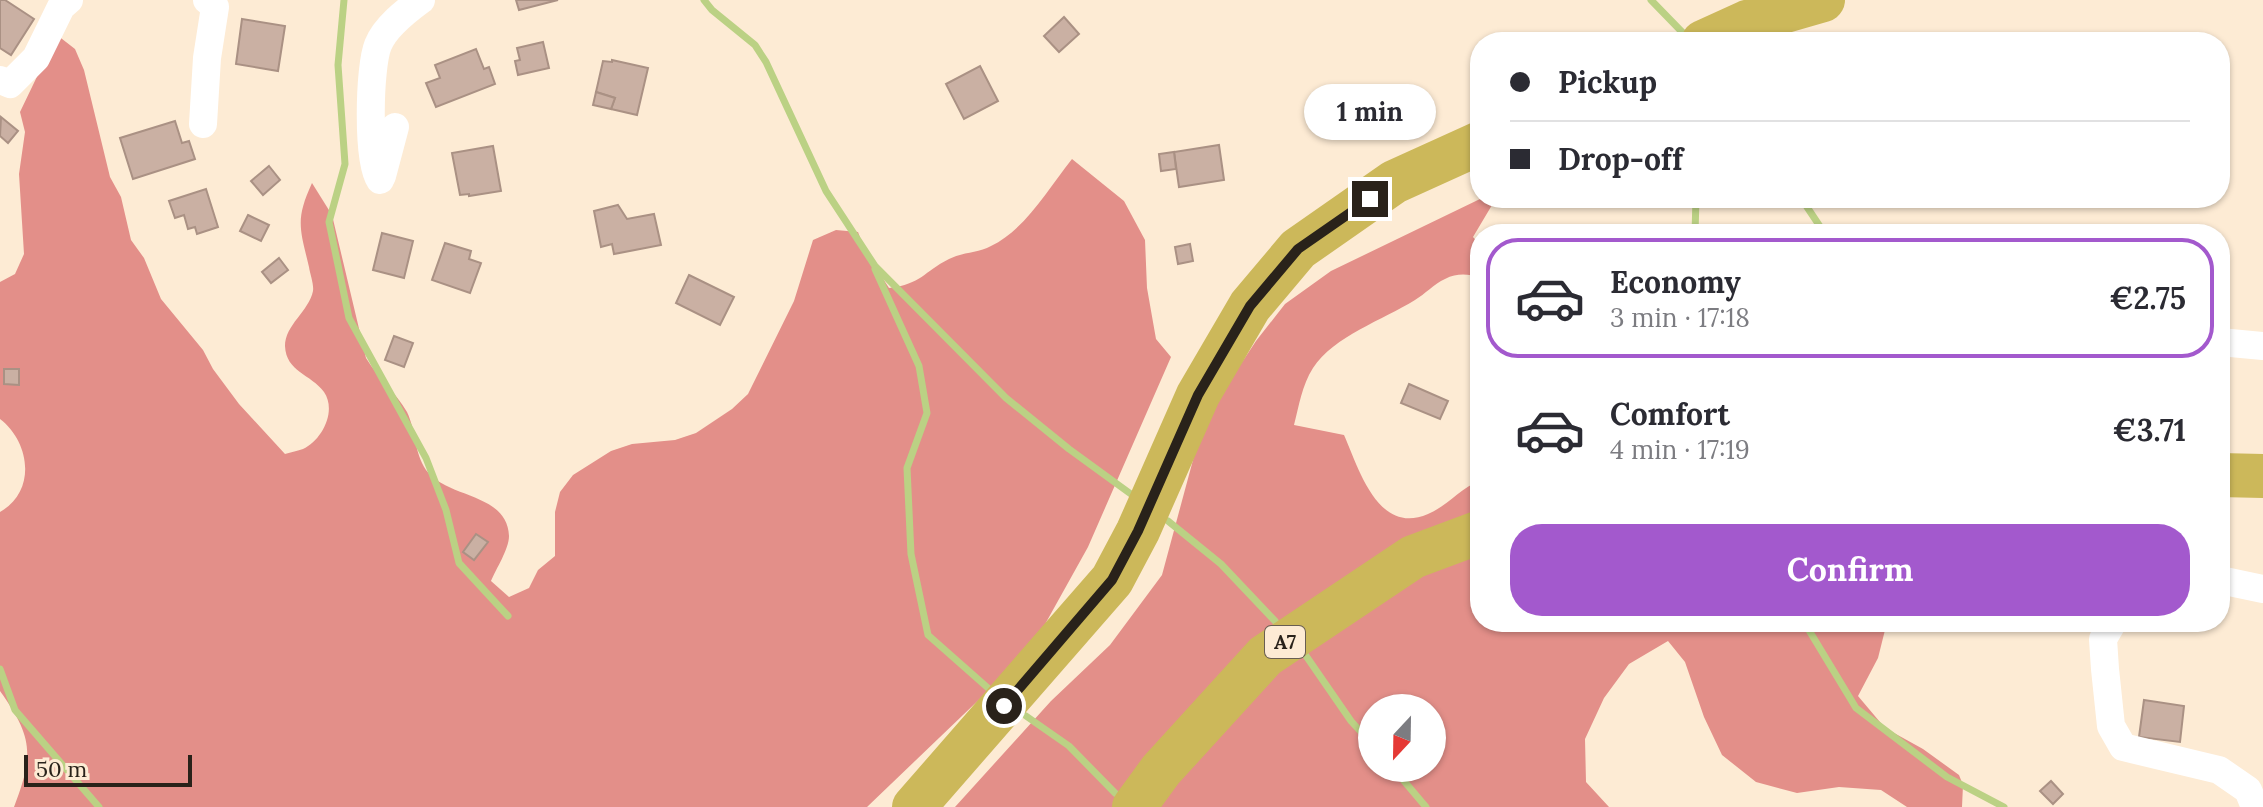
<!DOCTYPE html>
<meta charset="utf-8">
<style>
:root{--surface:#fff;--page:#f7f7f7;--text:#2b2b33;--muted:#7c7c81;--line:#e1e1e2;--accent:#a359cd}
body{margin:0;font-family:Lora,serif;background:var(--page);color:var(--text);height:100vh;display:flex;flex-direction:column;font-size:30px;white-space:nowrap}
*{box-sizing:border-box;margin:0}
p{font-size:26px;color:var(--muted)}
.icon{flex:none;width:44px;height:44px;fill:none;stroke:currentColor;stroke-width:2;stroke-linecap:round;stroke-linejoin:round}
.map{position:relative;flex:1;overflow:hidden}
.side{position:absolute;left:1470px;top:224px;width:760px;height:408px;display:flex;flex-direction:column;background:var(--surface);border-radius:32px;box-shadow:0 2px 6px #0004}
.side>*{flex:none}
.hud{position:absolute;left:1470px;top:32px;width:760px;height:176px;border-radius:32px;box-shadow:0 2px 6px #0004;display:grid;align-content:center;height:176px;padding:0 40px;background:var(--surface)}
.needle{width:52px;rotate:202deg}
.tools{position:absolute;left:1358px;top:694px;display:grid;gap:16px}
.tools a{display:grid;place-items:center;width:88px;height:88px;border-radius:50%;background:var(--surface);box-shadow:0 2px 6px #0004;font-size:40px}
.scale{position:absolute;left:24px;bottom:20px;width:168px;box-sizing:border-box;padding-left:8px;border:4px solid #29221a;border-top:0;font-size:22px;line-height:28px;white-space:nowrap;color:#29221a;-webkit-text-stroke:6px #fdebd4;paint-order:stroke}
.end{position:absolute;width:36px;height:36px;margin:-18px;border:10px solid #29221a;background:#fff;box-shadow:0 0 0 4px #fff}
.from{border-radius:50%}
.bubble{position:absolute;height:56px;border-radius:28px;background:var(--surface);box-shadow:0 2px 6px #0004;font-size:26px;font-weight:700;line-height:56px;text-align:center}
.hud b{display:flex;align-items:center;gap:28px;height:76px;font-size:30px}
.hud b+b{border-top:2px solid var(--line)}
.hud i{width:20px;height:20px;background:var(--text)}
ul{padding:14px 0 0;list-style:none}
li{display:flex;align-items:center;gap:24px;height:120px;margin:0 16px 12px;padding:0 24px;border:4px solid transparent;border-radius:32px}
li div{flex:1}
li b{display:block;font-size:30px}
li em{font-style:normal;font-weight:700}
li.selected{border-color:var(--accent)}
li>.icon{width:72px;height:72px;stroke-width:1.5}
.action{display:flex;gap:16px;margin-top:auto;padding:16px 40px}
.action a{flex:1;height:92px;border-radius:32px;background:var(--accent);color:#fff;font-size:32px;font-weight:700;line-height:92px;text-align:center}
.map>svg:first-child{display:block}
.forest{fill:#e38f89;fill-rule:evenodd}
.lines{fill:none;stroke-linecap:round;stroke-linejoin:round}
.stream{stroke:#bbd184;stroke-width:7}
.building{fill:#cab0a3;stroke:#aa9184;stroke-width:2}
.minor{stroke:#fff;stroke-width:28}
.motorway{stroke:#ccb85a;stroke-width:44}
.route{stroke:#29221a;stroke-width:10}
.labels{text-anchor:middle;stroke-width:6;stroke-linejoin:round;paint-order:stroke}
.shield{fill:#fdebd4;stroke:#695e52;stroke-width:2}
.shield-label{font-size:20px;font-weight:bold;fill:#29221a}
</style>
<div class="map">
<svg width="2263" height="807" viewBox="0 0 2263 807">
<rect width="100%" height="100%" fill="#fdebd4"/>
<g class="forest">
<path d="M 57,35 L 75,49 L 84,70 L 110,177 L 121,197 L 131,240 L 144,258 L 161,299 L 203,350 L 213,369 L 239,404 L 285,454 C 291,452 298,451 303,449 C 322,440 337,411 324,392 C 311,374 286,372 285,346 C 285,325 309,311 313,291 C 314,284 310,274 309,267 C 300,229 295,220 312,183 L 332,215 L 366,358 C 378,378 396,393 407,412 C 416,431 414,452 426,470 C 447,499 507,492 509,536 C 509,549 496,569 491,581 L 509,597 L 529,588 L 538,570 L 555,556 L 555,512 L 560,492 L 573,475 L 611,451 L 632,444 L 675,440 L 696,433 L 732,409 L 748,394 L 794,301 L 813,240 L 836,230 L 858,232 L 865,251 L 889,288 C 922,284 923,272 949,259 C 963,252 978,253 991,246 C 1025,230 1048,189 1072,159 L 1124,201 L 1145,240 L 1147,288 L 1156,339 L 1171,357 L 1088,547 L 1034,644 L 1011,669 L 867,807 L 14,807 C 34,755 33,737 0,691 L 0,512 C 37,491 30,442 0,419 L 0,282 L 15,274 L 24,254 L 19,174 L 25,132 L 20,112 Z"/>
<path d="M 1480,199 L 1495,200 L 1473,237 L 1480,245 L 1480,277 C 1467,274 1457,273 1445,279 C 1434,284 1425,294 1415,300 C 1383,320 1334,336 1313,368 C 1302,385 1299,406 1294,425 L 1344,435 C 1359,469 1378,536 1428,514 C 1447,506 1460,489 1480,480 L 1480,622 L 1887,622 L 1878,658 L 1858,696 L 1885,728 L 1923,749 L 1959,775 L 1963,785 L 1962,807 L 1907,807 L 1881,790 L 1839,787 L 1797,793 L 1756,782 L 1722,755 L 1704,717 L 1685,662 L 1668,641 L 1629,664 L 1604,698 L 1585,739 L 1586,782 L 1609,807 L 955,807 L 1051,701 L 1110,645 L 1162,575 L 1200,434 L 1225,388 L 1256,341 L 1285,304 L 1331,271 ZM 1372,708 L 1432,708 L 1432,768 L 1372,768 Z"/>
</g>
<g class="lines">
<g class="stream">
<polyline points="344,0 338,65 345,164 329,222 349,318 426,458 446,510 459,563 508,616"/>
<polyline points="704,0 712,10 755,45 766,62 826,191 875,266 1006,398 1069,449 1135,497"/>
<polyline points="1651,0 1684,34"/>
<polyline points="1801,198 1825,234"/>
<polyline points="1695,234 1696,198"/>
<polyline points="875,269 919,366 927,413 907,468 911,554 928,635 988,688"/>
<polyline points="1168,521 1221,564 1275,621"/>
<polyline points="1804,622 1856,708 1947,777 2004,807"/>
<polyline points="1302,650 1351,721 1372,744"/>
<polyline points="0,669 15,710 99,807"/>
<polyline points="1026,716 1069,746 1115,793"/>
<polyline points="1393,768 1426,807"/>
</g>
</g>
<g class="building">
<polygon points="0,0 5,0 34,19 11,55 0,48"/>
<polygon points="516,0 558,0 519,10"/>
<polygon points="1064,17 1079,34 1059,52 1044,36"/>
<polygon points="242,19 285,26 278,71 236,64"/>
<polygon points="543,42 549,68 518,75 515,61 520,60 517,48"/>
<polygon points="476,49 484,69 489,67 495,84 436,107 426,83 440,78 435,65"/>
<polygon points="612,60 648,68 637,115 611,109 615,98 596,92 603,61 612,62"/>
<polygon points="980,66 998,101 964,119 946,84"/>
<polygon points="596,92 615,98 611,109 593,105"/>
<polygon points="1,117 18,131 8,143 0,136"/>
<polygon points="175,121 182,143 189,141 195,159 133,179 120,138"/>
<polygon points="1219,145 1224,180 1179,187 1174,152"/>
<polygon points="493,146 501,191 469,196 469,194 460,195 452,153"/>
<polygon points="1174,152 1176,169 1161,171 1159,154"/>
<polygon points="269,166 280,180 263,195 251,181"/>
<polygon points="206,189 218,227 197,234 195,227 188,229 184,215 175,218 169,201"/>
<polygon points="618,205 627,219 654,214 661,245 614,254 612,244 601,247 594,211"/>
<polygon points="248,215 269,225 261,241 240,231"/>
<polygon points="382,233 413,241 404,278 373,270"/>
<polygon points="445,243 471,251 469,259 481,263 470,293 432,280"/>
<polygon points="1190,244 1193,261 1178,264 1175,247"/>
<polygon points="279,258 288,270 271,283 262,272"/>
<polygon points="689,275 734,297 720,325 676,303"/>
<polygon points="394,336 413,343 404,367 385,360"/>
<polygon points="4,369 19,369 19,385 4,384"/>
<polygon points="1409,384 1448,401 1440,419 1401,403"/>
<polygon points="476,534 488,542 474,560 463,552"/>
<polygon points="2144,700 2184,706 2180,742 2139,737"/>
<polygon points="2051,781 2063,794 2053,804 2040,791"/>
</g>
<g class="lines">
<g class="minor">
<polyline points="0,80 10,84 36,58 61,7 69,0"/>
<polyline points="203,124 207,58 215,7 207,0"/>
<polyline points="382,176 395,127"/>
<path d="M 380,180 C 367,162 369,67 378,45 C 385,27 406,11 421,0"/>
<polyline points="2220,342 2263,346"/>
<polyline points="2220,580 2263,589"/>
<polyline points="2113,622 2103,639 2105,669 2111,726 2123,747 2219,770 2248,790 2255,807"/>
</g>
<g class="motorway">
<polyline points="1703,42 1747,22 1823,0"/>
<polyline points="2220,475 2263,476"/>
<polyline points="914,807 1112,580 1138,531 1198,395 1250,306 1298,249 1394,182 1480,143"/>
<polyline points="1134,807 1161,770 1265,656 1413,557 1480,532"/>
</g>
</g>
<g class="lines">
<polyline class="route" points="1004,706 1112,580 1138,531 1198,395 1250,306 1298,249 1370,199"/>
</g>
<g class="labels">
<rect class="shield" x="1265" y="626" width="40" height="32" rx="6"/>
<g class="shield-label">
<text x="1285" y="649">A7</text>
</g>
</g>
</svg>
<div class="tools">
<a><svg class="needle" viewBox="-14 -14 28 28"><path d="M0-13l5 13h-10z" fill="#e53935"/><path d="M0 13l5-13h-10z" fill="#7c7c81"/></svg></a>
</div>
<div class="scale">50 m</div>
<i class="end from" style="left:1004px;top:706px"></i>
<i class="end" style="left:1370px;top:199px"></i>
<div class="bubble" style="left:1304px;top:84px;width:132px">1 min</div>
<div class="hud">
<b><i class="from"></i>Pickup</b>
<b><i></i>Drop-off</b>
</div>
<section class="side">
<ul>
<li class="selected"><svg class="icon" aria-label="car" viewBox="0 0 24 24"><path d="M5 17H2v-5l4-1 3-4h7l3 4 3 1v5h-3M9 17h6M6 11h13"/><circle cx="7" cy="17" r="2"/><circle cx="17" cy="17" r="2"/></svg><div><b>Economy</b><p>3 min · 17:18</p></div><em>€2.75</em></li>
<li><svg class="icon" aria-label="car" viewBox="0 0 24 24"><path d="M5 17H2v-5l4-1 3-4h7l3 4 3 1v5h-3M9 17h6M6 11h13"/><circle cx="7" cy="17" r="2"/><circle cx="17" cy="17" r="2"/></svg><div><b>Comfort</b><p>4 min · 17:19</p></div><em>€3.71</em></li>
</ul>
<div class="action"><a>Confirm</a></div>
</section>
</div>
